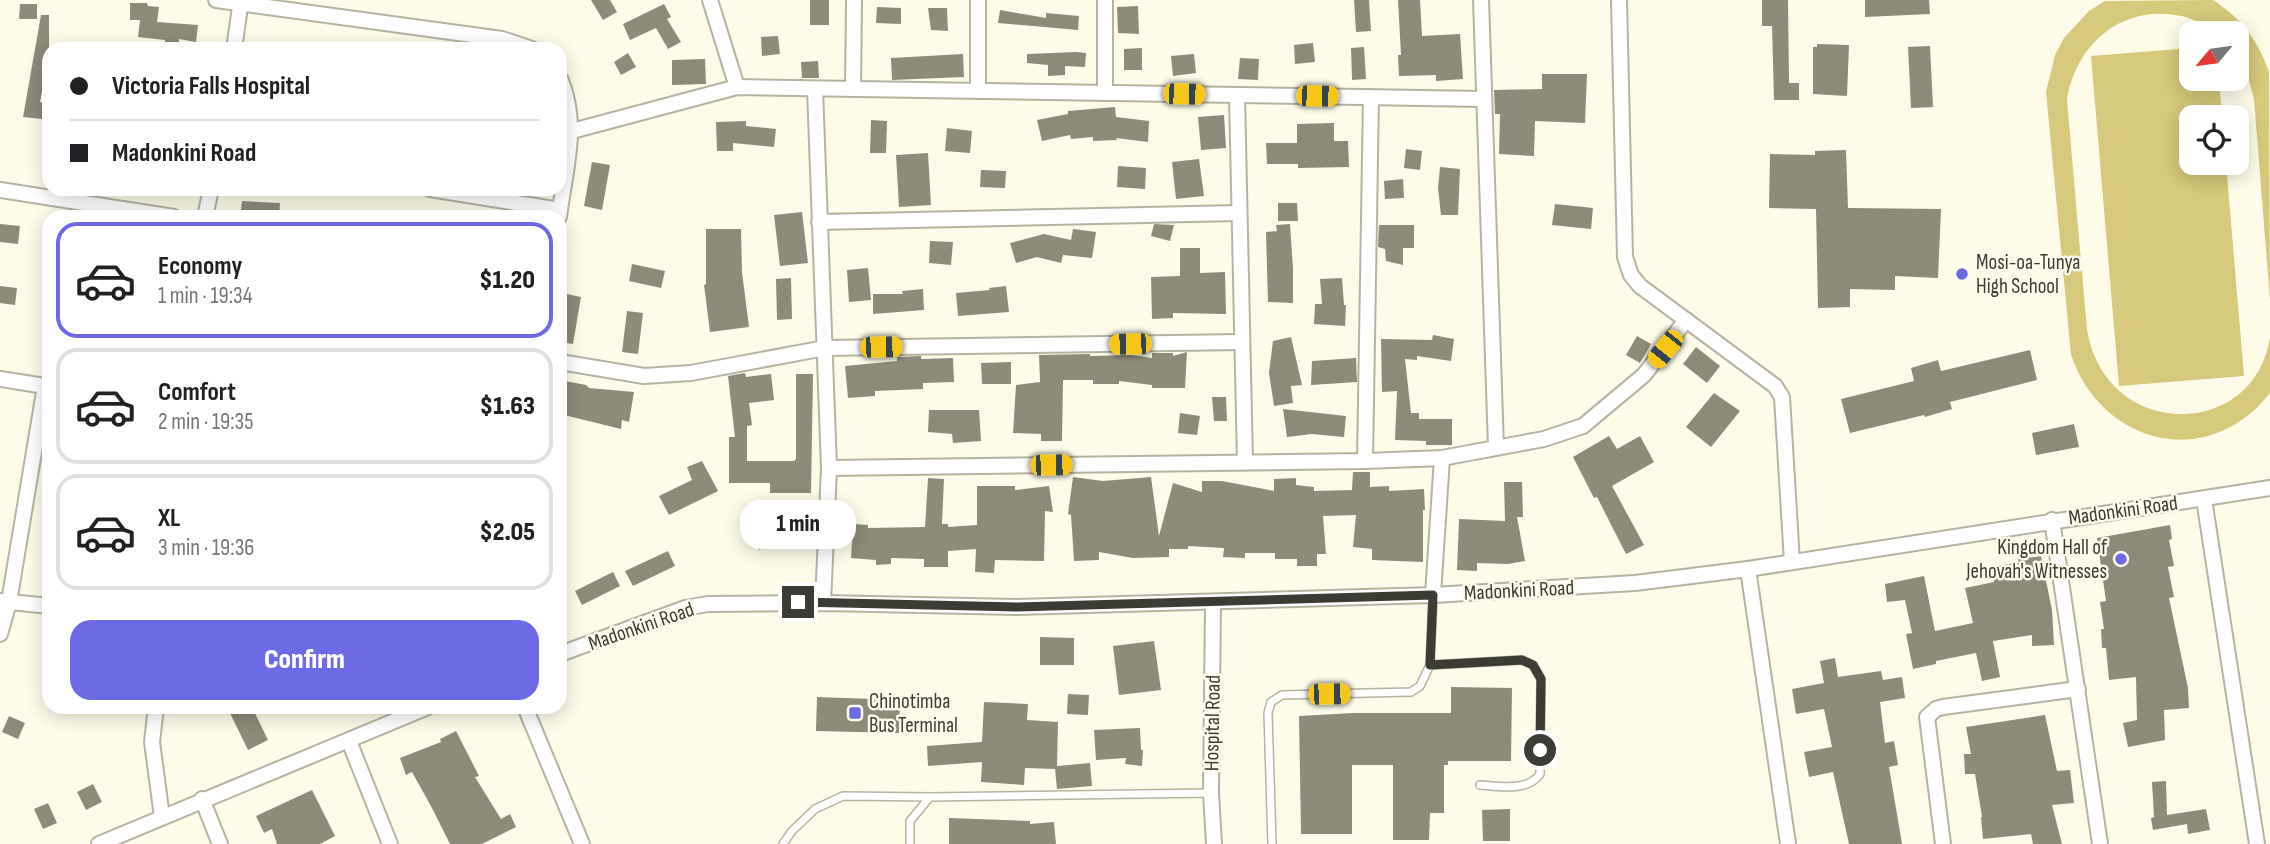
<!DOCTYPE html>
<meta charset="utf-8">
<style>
:root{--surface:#fff;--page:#f2f2f2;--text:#202124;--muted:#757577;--line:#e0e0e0;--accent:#6c6be5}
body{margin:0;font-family:"Sofia Sans Condensed",sans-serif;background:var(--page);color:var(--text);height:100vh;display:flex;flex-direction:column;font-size:26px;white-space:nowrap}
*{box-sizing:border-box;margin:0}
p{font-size:23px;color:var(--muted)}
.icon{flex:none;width:38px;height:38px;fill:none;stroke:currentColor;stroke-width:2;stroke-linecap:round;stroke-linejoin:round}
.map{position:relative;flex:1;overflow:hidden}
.details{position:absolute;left:42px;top:210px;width:525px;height:504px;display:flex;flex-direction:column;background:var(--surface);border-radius:21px;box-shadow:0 4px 18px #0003}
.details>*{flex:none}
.top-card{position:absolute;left:42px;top:42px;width:525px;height:154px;border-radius:21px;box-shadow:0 4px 18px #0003;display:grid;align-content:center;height:154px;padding:0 28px;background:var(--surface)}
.needle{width:46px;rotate:241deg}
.tools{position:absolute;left:2179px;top:21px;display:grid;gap:14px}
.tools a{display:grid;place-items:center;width:70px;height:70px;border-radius:14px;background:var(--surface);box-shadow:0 4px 18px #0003;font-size:35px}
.end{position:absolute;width:32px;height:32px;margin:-16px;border:9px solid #3c3b34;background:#fff;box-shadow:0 0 0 4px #fff}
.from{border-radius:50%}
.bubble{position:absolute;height:49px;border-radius:21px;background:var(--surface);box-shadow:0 4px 18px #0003;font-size:23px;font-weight:800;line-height:49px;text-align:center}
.car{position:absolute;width:21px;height:42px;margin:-21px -10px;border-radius:9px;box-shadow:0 0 5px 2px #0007;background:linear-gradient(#f5c518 24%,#345 0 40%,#f5c518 0 76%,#345 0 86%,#f5c518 0)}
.top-card b{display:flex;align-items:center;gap:24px;height:66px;font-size:26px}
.top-card b+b{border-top:2px solid var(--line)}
.top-card i{width:18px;height:18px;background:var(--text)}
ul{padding:12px 0 0;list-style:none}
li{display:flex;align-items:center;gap:21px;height:116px;margin:0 14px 10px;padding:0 14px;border:4px solid var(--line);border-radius:21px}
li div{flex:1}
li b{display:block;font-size:26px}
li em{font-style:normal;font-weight:800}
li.selected{border-color:var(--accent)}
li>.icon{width:63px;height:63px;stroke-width:1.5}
.button{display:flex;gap:14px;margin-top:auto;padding:14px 28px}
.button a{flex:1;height:80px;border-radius:21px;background:var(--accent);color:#fff;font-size:28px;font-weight:800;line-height:80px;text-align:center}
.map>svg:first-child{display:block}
.green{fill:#d6c97c}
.building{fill:#8e8b7a}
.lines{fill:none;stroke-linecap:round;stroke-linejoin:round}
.lane-casing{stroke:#b6b3a1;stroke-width:10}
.street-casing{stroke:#b6b3a1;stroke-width:18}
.lane{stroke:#fff;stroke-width:7}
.street{stroke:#fff;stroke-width:14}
.route{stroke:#3c3b34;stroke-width:9}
.poi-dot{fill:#6c6be5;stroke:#fefce9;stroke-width:2.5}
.labels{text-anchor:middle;stroke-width:5;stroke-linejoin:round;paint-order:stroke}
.poi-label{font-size:21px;fill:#3c3b34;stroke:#fefce9;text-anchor:start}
.street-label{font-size:21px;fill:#3c3b34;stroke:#fefce9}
</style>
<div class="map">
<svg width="2270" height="844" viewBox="0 0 2270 844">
<rect width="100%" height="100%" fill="#fefce9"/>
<g class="green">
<path d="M 2213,0 C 2242,19 2258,40 2269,72 L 2270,300 L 2254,99 L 2246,69 L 2237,53 L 2236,33 C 2231,33 2225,34 2220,33 C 2215,32 2211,29 2206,26 C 2196,20 2185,16 2175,15 C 2119,6 2075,47 2067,100 L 2087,330 C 2106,442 2255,440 2270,337 L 2270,393 C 2208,472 2102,445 2071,355 L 2046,92 L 2055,55 L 2064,38 L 2089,11 L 2105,1 Z"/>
<polygon points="2191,48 2191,79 2219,79 2222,117 2191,117 2191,163 2226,163 2244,376 2119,386 2091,56"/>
</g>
<g class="building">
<polygon points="591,0 610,0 617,12 603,20"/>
<rect x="810" y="0" width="19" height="25"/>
<polygon points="1354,0 1369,0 1371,31 1356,32"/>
<polygon points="1398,0 1420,0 1422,36 1460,34 1463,79 1436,81 1436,75 1399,76 1398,55 1401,55"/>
<polygon points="1762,0 1788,0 1789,83 1799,83 1799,100 1774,100 1772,26 1762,26"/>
<polygon points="1865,0 1929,0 1930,14 1865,17"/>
<polygon points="130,3 147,3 148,6 159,7 157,22 198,25 196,42 179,39 179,48 165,48 165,40 138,37 140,20 130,20"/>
<polygon points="20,4 37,4 37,19 19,19"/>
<polygon points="664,4 671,17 667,19 681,42 668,49 656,28 630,40 623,24"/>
<polygon points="1138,6 1139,34 1118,33 1117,7"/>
<polygon points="877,7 901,8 901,24 876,23"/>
<polygon points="928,8 947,8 948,31 931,30"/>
<polygon points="1000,10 1046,18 1046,13 1079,16 1078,30 998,23"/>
<polygon points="41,15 49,15 49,53 40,102 44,103 42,119 23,117"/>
<polygon points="778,36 780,54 762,56 761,37"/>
<polygon points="1313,43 1315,62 1295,64 1294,45"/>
<polygon points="1817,44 1849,45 1847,96 1813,94 1813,47 1817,47"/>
<polygon points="1930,46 1933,107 1911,108 1908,47"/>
<polygon points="1364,47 1366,79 1352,80 1351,48"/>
<polygon points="1142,48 1142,70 1124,70 1124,49"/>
<polygon points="1076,52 1086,53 1085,67 1065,66 1065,75 1048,76 1048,65 1027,63 1027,54"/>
<polygon points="628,53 636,67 621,75 614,62"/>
<polygon points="963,54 964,77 892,80 891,58"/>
<polygon points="1194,54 1196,73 1173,76 1171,56"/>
<polygon points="1240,58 1259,59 1258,80 1238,79"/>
<polygon points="705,59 706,84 672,85 672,60"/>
<polygon points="818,61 819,78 802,78 801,62"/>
<polygon points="1542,74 1587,74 1585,123 1535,121 1534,156 1499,154 1500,114 1495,114 1494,90 1542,89"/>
<polygon points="1115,107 1116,117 1149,121 1148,142 1116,138 1117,140 1093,141 1093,137 1071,139 1070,135 1042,141 1037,120 1068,114 1068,111"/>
<polygon points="1224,115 1226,148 1201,150 1198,117"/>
<polygon points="871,120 887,121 886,153 870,153"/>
<polygon points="746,121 746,126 776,129 774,147 733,143 733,151 717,151 716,122"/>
<polygon points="1334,123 1334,141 1348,141 1349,167 1298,168 1298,164 1267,164 1266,143 1297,143 1297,124"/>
<polygon points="947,128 972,131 970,153 945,151"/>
<polygon points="1406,149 1422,151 1420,170 1404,168"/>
<polygon points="1846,150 1848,208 1941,209 1938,278 1895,276 1895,290 1850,289 1850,307 1818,308 1816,209 1769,208 1770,154 1815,155 1815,151"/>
<polygon points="928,153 931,205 899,207 896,155"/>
<polygon points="1199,159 1204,196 1176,199 1172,162"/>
<polygon points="592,162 610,165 602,210 584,206"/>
<polygon points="1118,166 1146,168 1145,189 1117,187"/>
<polygon points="1440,167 1460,169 1458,215 1441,215 1438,188"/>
<polygon points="981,170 1006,171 1005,188 980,187"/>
<polygon points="1403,179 1404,198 1385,199 1384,181"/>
<polygon points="242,201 280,203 279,217 240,217"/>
<polygon points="1278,203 1297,203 1298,221 1278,221"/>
<polygon points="1555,204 1593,208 1591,229 1552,225"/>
<polygon points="802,212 808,263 780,266 774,215"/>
<polygon points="0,224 20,226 18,244 0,242"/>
<polygon points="1154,224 1174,225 1170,241 1151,236"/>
<polygon points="1290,224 1293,269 1293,303 1268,302 1266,232 1277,231 1276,225"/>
<polygon points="1379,225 1414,225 1414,248 1403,248 1403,265 1386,261 1385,249 1378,247"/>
<polygon points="706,229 741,229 742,272 749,327 710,332 704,285 706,284"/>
<polygon points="1073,229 1096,232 1092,258 1063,255 1061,263 1037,257 1016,263 1010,243 1044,234 1071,240"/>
<polygon points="930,241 953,242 951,265 929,263"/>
<polygon points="1180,248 1200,248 1200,273 1225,272 1226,314 1173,313 1173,318 1152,319 1151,277 1180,276"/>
<polygon points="632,264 665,271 661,288 629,281"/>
<polygon points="868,268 871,300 849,302 847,270"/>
<polygon points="791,278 792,319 777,320 776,279"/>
<polygon points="1342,278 1344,305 1346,305 1345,326 1314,324 1315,304 1322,304 1320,279"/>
<polygon points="0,286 17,288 15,305 0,303"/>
<polygon points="1006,286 1009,312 958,316 956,293 990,290 989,288"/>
<polygon points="923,289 924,310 873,314 873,294 903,294 902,291"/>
<polygon points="562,293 581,297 573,344 560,342"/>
<polygon points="627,311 643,313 638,354 622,352"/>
<polygon points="1433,335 1454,339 1451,361 1417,356 1417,360 1405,359 1411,413 1419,413 1419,419 1452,419 1452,445 1426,445 1426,441 1395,440 1397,391 1382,392 1381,339 1432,340"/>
<polygon points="1637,336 1651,344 1640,363 1626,355"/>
<polygon points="1291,337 1302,385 1291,386 1293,403 1274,406 1269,373 1273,341"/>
<polygon points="1696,347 1720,366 1707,383 1683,364"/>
<polygon points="2030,350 2037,380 1950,402 1952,409 1925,417 1924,415 1850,433 1841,399 1914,381 1911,368 1938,360 1941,371"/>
<polygon points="1187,352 1185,388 1152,388 1152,385 1119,381 1119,384 1093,384 1093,380 1063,380 1062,441 1041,441 1041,434 1013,433 1016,385 1040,382 1039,355 1090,354 1090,356 1131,355 1152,358 1152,353 1173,353 1173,356"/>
<polygon points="921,356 921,359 953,358 954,382 923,383 923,389 875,391 875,396 848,398 845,366 897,361 897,357"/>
<polygon points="1356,358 1357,382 1311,385 1312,361"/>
<polygon points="1011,362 1011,384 982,384 981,363"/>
<polygon points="745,373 746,377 771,374 774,400 749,403 752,425 747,426 747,461 794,461 796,459 796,374 813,374 811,493 770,493 770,483 729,483 729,437 735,437 728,376"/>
<polygon points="560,380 586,385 589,388 634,392 629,422 622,420 621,429 560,414"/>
<polygon points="1714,393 1740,411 1711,447 1686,427"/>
<polygon points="1212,397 1226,397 1227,421 1214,421"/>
<polygon points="1283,409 1346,416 1344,437 1312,434 1287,437"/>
<polygon points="929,410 979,410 981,441 953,443 952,434 928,432"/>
<polygon points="1180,413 1200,416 1197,435 1178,433"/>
<polygon points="2074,424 2079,447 2036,455 2032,433"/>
<polygon points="1609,436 1617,449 1640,436 1654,462 1612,486 1644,545 1626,554 1597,497 1594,498 1573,457"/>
<polygon points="702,461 718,491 669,515 659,496 692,480 687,467"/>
<polygon points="1353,472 1370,472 1370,487 1389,486 1389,491 1424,489 1425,510 1423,510 1423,562 1372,560 1372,549 1353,547 1356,515 1323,516 1326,554 1317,554 1317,566 1297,566 1297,559 1275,559 1275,553 1245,553 1245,558 1223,557 1224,548 1188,546 1188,549 1169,549 1169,557 1133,558 1099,552 1099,560 1074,561 1071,515 1068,514 1073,477 1103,481 1151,477 1159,536 1173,483 1202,492 1202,481 1222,481 1274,491 1274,479 1296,478 1296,485 1314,487 1314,491 1352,490"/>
<polygon points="928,478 944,479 942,524 948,524 948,527 977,525 977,486 1015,486 1015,490 1049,486 1053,512 1045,511 1044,561 995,560 994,573 975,572 976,549 948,551 948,567 924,567 924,559 891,558 891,564 876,565 876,560 851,558 853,524 868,525 868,528 925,527"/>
<polygon points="1504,482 1522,482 1523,517 1517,517 1525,561 1508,564 1477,563 1477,571 1457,570 1459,519 1505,521"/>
<polygon points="800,503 811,523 759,550 749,530"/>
<polygon points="2170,525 2172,539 2169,540 2174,566 2168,567 2174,597 2169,598 2188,688 2189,708 2164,710 2165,740 2128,747 2123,723 2137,720 2136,677 2109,680 2106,648 2102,648 2101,629 2104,629 2100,602 2106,601 2097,538"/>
<polygon points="668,551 675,566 633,586 625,571"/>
<polygon points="2041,556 2052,610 2054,645 2032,646 2032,635 1993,641 2000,677 1982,681 1976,653 1936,661 1936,664 1913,669 1906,634 1912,633 1905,600 1887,602 1885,584 1924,576 1935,631 1973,623 1965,588 1994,582 1992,566 2019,563 2018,559"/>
<polygon points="613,572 620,586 582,605 575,591"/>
<polygon points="1040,637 1074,638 1074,665 1040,665"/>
<polygon points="1154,641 1161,690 1119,695 1113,646"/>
<polygon points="1835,658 1838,677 1881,671 1883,680 1902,677 1905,698 1880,702 1885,743 1894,741 1898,765 1889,767 1902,844 1849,844 1833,772 1809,777 1804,752 1832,747 1824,709 1796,714 1792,689 1824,683 1820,661"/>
<polygon points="1451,687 1512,688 1511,761 1448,761 1448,765 1444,765 1444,813 1430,813 1429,840 1393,840 1393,765 1352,765 1352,834 1301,834 1299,716 1353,713 1451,713"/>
<polygon points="1068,694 1089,695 1088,715 1067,714"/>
<polygon points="817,697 900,700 899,733 816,731"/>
<polygon points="984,702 1028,704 1027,720 1058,722 1057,766 1090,763 1092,786 1057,789 1055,769 1025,768 1024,785 981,782 982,762 928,766 927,746 982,742"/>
<polygon points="227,707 252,707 268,740 248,750"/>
<polygon points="2045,715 2057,771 2070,770 2074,803 2052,805 2062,844 2033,844 2031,834 1983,839 1981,817 1982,817 1975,774 1965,774 1964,754 1971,754 1966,727"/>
<polygon points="9,716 25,723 18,739 2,732"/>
<polygon points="1140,728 1141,750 1143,750 1142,766 1125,764 1126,758 1096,760 1094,730"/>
<polygon points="456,731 479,776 475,777 501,819 510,814 516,827 482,844 450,844 432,808 412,772 406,775 400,758 441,742 440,739"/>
<polygon points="2166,781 2167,815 2206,809 2210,830 2188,834 2187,824 2153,830 2151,818 2154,817 2152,782"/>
<polygon points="93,784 102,802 86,810 77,792"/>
<polygon points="312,790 335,836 320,844 277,844 272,829 264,833 256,816"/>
<polygon points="48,803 57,823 43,829 34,809"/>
<polygon points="1510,809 1510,841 1483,841 1482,810"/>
<polygon points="949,818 1030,821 1030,824 1054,822 1056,844 949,844"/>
</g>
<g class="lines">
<defs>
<g id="lane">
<polyline points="1430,665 1433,596"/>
<polyline points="783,844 792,831 815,809 843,796 930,797"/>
<polyline points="910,844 910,821 930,797 1210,793"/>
<path d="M 1272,844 L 1268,713 L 1271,702 L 1282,695 L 1411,692 L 1420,686 L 1430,665 L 1522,660 L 1533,665 L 1541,679 L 1540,774 C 1528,792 1498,786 1480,785"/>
</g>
<g id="street">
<polyline points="216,0 502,39 532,49"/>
<polyline points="710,0 737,87"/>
<polyline points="978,0 978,91"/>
<polyline points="1481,0 1496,448"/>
<polyline points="1619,0 1625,257 1631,275 1640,286 1775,386 1782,397 1792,562"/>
<polyline points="234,49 241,0"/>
<polyline points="815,89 829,468 823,603"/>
<polyline points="853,89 854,0"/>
<polyline points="1105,93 1105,0"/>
<polyline points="1237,95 1245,462"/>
<polyline points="572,131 737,87 1483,99"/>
<polyline points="430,189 560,210"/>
<polyline points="0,190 174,217"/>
<polyline points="205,217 211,189"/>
<path d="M 559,217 C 565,169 580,125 560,78"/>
<polyline points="819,222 1238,213"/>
<polyline points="560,362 644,376 691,373 825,348 1241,342"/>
<polyline points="0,379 45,386 9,602 0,634"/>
<polyline points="1365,461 1371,97"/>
<polyline points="829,468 1365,461 1442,458 1544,439 1583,426 1644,375 1686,320"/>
<polyline points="2204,499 2257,844"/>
<polyline points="2052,520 2100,844"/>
<polyline points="1748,569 1788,844"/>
<polyline points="1433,595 1442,458"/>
<polyline points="1,601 49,606"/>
<polyline points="1213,602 1211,793 1214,844"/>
<polyline points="560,654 685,608 708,604 823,603 1017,607 1433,595 1635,583 1748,569 2270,488"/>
<polyline points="156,707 152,742 162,817"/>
<polyline points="525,707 582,844"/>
<polyline points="349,741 390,844"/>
<polyline points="202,799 220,844"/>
<polyline points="99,844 428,707"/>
<polyline points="1943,844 1927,717 1936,709 1943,707 2078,689"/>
</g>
</defs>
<use href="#lane" class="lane-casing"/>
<use href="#street" class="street-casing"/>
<use href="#lane" class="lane"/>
<use href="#street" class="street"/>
</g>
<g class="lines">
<polyline class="route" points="798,602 1017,607 1433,595 1430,665 1522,660 1533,665 1541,679 1540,750"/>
</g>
<g class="poi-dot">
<circle cx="1962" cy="274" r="7"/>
<circle cx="2121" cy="559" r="7"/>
<rect x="848" y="706" width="14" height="14" rx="3.5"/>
</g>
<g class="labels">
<g class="poi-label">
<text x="1976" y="269">Mosi-oa-Tunya<tspan x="1976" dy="24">High School</tspan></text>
<text x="2107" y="554" text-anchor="end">Kingdom Hall of<tspan x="2107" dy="24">Jehovah's Witnesses</tspan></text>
<text x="869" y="708">Chinotimba<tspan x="869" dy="24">Bus Terminal</tspan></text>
</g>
<g class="street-label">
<text transform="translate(2123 510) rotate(-8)" y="7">Madonkini Road</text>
<text transform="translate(1519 590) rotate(-3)" y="7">Madonkini Road</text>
<text transform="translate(641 626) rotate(-19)" y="7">Madonkini Road</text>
<text transform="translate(1212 723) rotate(-89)" y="7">Hospital Road</text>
</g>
</g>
</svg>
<div class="tools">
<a><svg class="needle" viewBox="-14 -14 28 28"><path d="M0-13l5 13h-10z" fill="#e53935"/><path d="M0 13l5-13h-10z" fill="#757577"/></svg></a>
<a><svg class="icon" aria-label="locate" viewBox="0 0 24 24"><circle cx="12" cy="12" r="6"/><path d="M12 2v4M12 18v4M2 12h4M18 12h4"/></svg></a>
</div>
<i class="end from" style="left:1540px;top:750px"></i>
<i class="end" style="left:798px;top:602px"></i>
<div class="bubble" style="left:740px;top:500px;width:116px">1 min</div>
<i class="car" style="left:1184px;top:94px;rotate:91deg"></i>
<i class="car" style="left:1317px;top:96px;rotate:91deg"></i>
<i class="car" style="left:1130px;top:344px;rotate:269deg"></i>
<i class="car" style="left:881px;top:347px;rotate:89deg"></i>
<i class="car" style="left:1665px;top:349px;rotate:219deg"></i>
<i class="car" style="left:1051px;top:465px;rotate:89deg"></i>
<i class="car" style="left:1329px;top:694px;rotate:89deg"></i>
<div class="top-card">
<b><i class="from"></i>Victoria Falls Hospital</b>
<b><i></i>Madonkini Road</b>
</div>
<section class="details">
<ul>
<li class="selected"><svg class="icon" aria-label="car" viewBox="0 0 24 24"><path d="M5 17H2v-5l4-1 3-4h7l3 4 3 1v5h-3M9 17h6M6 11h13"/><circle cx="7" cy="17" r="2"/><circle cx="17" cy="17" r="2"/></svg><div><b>Economy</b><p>1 min · 19:34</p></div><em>$1.20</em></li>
<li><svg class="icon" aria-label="car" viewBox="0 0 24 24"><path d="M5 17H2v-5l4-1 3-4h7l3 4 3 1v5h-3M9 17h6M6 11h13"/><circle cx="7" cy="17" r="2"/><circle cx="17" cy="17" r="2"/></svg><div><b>Comfort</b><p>2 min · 19:35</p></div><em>$1.63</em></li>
<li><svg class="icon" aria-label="car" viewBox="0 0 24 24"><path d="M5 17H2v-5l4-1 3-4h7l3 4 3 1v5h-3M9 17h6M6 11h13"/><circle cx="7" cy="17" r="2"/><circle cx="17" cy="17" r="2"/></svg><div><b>XL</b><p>3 min · 19:36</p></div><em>$2.05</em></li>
</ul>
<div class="button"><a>Confirm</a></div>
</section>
</div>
